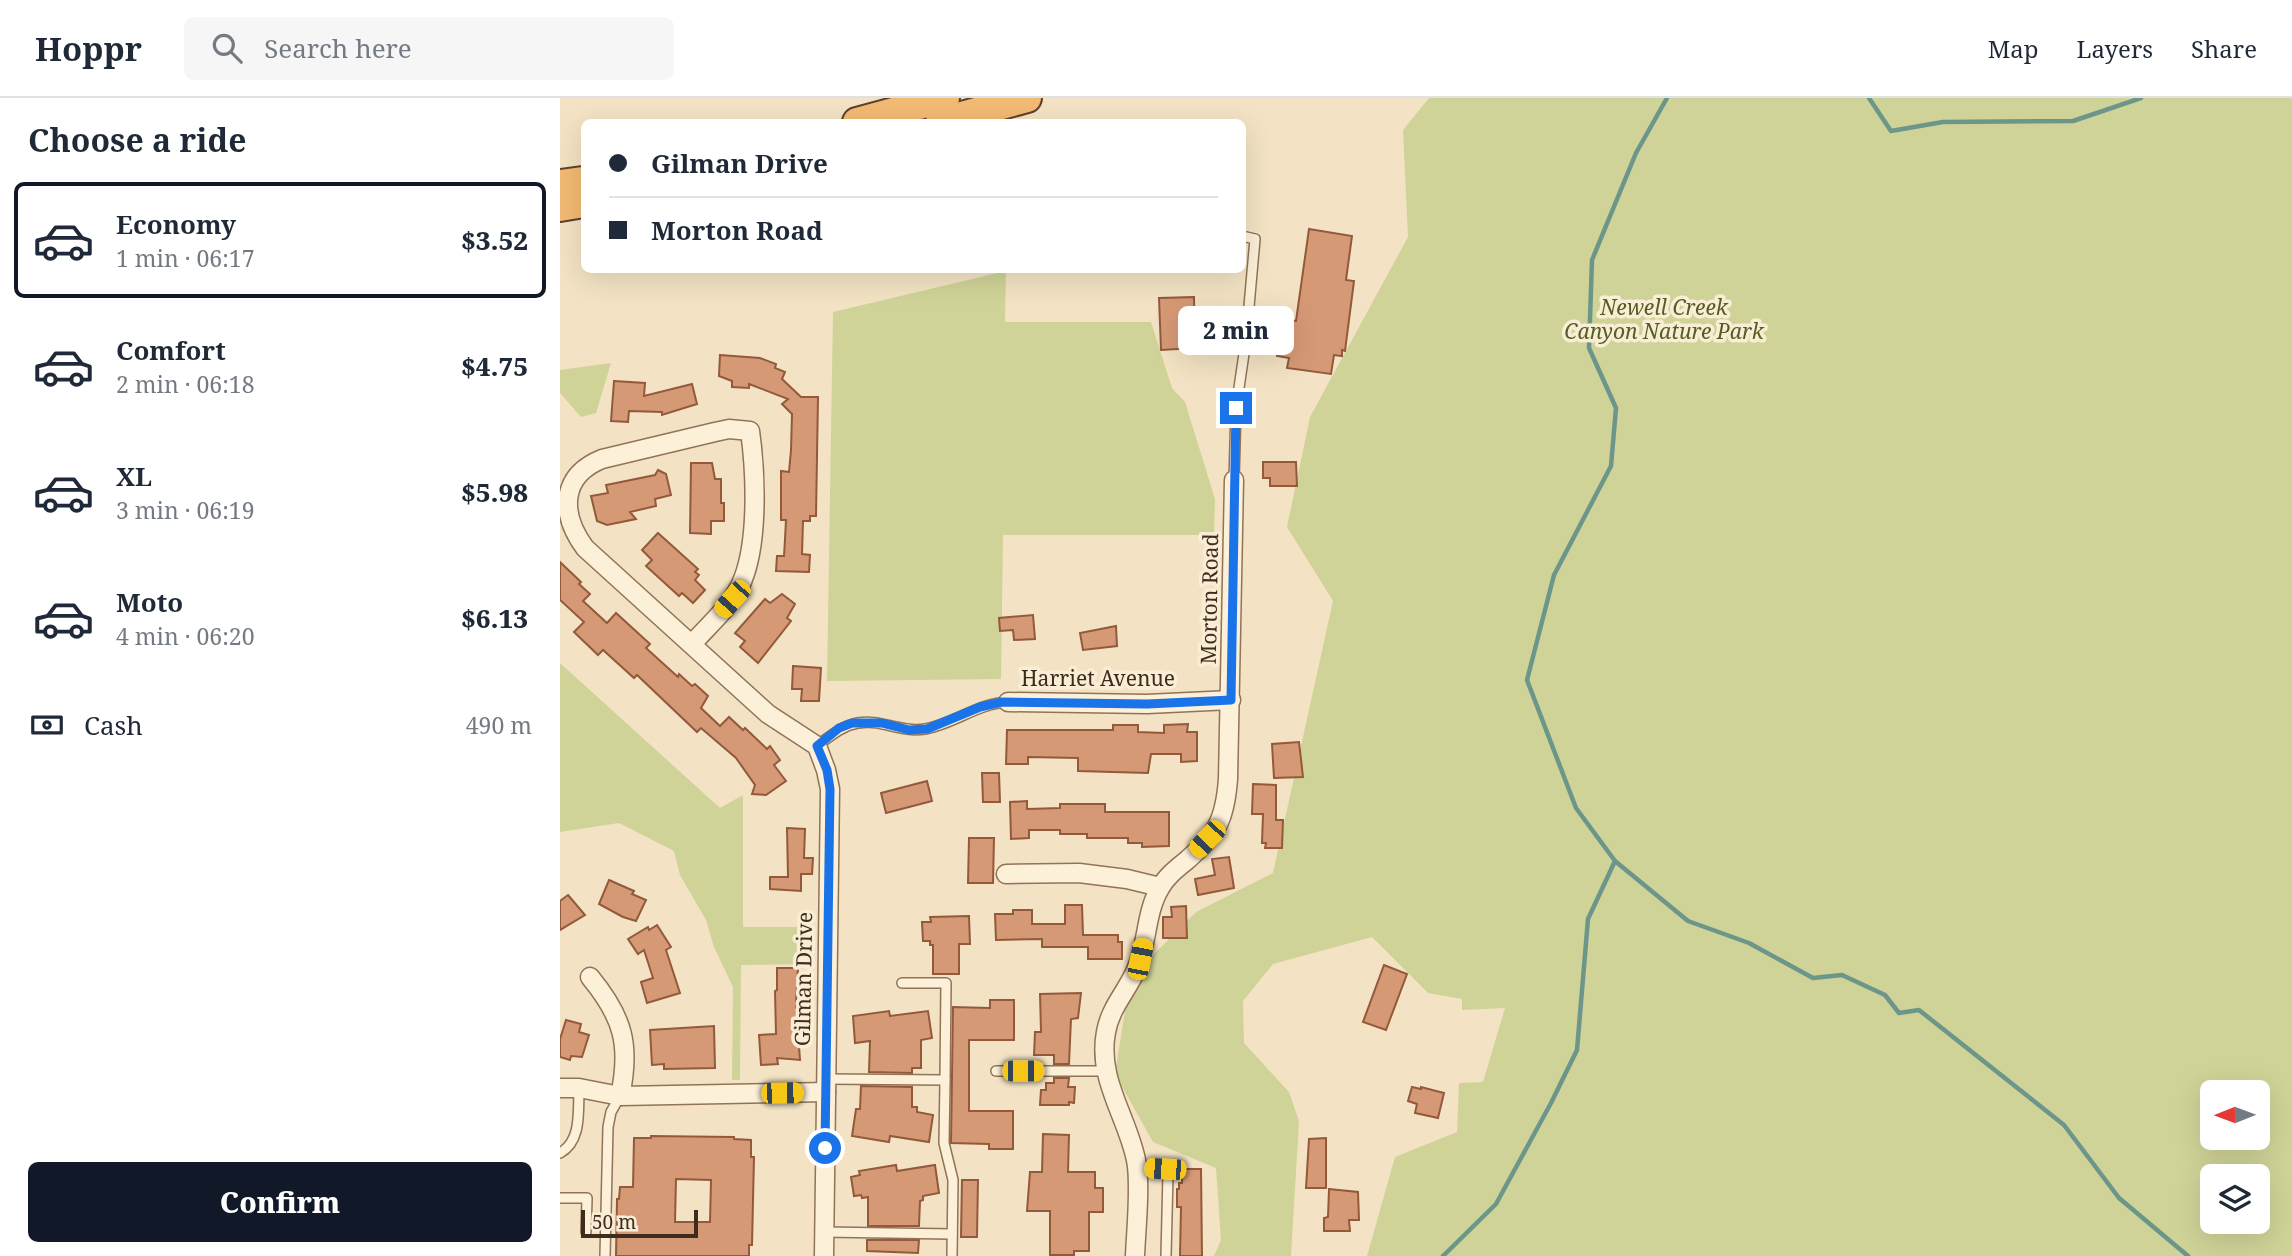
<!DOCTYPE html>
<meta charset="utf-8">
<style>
:root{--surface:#fff;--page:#f6f6f7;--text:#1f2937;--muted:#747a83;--line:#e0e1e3;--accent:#111827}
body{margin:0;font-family:"Noto Serif",serif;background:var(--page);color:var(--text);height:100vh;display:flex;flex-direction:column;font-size:26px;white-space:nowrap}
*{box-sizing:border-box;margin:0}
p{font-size:23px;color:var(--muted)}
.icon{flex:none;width:38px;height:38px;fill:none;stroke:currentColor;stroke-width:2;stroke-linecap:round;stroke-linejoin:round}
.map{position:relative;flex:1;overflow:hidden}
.side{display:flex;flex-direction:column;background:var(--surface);width:560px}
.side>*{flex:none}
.top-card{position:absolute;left:21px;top:21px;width:665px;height:154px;border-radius:10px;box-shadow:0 7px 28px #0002;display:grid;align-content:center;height:154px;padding:0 28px;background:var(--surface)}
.needle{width:46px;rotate:269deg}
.tools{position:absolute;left:1640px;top:982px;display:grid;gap:14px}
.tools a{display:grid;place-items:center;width:70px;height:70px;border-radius:10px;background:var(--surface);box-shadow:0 7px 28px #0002;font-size:35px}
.scale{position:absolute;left:21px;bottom:18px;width:117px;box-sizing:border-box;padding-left:7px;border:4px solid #3f2c1e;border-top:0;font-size:19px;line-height:24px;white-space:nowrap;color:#3f2c1e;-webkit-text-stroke:5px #faedd5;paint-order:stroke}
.end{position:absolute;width:32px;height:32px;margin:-16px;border:9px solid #1a73e8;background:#fff;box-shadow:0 0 0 4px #fff}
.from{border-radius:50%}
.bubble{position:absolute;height:49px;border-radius:10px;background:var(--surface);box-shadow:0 7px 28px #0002;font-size:23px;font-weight:800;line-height:49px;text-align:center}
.car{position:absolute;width:21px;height:42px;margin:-21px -10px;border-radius:9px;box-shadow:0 0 5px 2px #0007;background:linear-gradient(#f5c518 24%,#345 0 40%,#f5c518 0 76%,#345 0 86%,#f5c518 0)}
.top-card b{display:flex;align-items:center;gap:24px;height:66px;font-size:26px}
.top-card b+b{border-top:2px solid var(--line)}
.top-card i{width:18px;height:18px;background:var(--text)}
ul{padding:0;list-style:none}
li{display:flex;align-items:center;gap:21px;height:116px;margin:0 14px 10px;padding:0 14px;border:4px solid transparent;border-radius:10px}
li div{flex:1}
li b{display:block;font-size:26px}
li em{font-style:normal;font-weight:800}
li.current{border-color:var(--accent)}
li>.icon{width:63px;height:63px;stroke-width:1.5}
h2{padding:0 28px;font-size:32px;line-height:84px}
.pay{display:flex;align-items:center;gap:18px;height:77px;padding:0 28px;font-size:26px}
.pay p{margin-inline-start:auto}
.cta{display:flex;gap:14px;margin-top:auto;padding:14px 28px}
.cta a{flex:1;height:80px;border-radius:10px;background:var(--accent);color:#fff;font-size:28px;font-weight:800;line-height:80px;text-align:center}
header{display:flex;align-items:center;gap:42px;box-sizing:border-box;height:98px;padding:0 35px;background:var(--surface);border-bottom:2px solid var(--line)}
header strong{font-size:33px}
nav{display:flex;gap:38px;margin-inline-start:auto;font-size:24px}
.search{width:490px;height:63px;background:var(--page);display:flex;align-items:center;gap:18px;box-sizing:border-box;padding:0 24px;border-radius:10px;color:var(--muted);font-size:26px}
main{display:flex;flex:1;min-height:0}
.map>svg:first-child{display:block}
.green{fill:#cfd397;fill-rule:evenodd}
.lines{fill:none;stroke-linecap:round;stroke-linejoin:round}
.stream{stroke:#6c9689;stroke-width:4.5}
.building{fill:#d69976;stroke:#93593b;stroke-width:2;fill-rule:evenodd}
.service-casing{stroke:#917358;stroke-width:12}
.minor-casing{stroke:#917358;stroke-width:21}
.trunk-casing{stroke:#5e412c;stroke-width:32}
.service{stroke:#fcf0d9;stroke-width:9}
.minor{stroke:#fcf0d9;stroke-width:18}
.trunk{stroke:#f2ba73;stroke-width:28}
.route{stroke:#1a73e8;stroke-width:9}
.labels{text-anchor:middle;stroke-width:7;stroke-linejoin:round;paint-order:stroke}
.park-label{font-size:21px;font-style:italic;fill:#525e22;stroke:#faedd5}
.street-label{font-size:21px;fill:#3f2c1e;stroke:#faedd5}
</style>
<header>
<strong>Hoppr</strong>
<div class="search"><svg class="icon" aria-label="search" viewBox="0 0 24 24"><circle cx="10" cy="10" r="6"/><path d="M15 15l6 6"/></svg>Search here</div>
<nav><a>Map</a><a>Layers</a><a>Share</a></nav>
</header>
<main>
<section class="side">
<h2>Choose a ride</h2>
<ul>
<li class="current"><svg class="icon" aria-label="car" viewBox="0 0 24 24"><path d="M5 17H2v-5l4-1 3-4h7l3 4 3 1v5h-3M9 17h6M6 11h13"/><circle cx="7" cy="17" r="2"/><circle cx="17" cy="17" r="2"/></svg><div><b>Economy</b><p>1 min · 06:17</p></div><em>$3.52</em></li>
<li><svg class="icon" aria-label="car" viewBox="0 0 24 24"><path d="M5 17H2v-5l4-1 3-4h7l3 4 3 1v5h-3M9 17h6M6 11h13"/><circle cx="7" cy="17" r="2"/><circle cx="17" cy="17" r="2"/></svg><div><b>Comfort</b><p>2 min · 06:18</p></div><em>$4.75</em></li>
<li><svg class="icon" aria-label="car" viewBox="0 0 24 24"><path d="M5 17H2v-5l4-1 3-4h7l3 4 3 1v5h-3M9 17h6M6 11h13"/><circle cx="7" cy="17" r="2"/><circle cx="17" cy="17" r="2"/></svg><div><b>XL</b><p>3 min · 06:19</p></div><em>$5.98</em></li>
<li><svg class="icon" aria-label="car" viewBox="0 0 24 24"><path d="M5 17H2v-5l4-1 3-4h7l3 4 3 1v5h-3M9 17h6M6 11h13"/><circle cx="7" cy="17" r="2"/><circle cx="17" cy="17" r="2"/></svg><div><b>Moto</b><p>4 min · 06:20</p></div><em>$6.13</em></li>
</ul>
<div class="pay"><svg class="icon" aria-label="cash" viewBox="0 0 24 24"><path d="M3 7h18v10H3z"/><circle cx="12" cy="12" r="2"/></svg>Cash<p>490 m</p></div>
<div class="cta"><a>Confirm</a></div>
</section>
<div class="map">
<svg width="1732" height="1158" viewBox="0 0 1732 1158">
<rect width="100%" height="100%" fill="#f3e3c4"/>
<g class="green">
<path d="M 869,0 L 1732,0 L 1732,1158 L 807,1158 L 835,1059 L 897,1034 L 899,985 L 923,984 L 945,910 L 902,912 L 902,901 L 868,895 L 812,839 L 713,866 L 683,903 L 684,945 L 729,994 L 739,1023 L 731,1158 L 654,1158 L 661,1142 L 656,1070 L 593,1044 L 555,976 L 570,880 L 636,814 L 713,775 L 773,503 L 727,429 L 750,319 L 848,139 L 843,32 ZM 1652,994 L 1698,994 L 1698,1040 L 1652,1040 ZM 1652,1078 L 1698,1078 L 1698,1124 L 1652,1124 Z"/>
<polygon points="446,173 445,224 591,224 612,290 625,304 655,401 654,437 443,437 441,581 267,583 273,214"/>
<polygon points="51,265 36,315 21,319 0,295 0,272"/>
<polygon points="0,565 160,710 183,697 183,829 252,829 253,866 181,867 180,982 172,982 173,889 154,849 146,822 120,777 114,753 59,725 0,734"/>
</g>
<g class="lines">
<g class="stream">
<polyline points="1107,0 1076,55 1032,162 1029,250 1056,310 1051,368 994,477 967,582 1016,710 1055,763 1128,823 1189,845 1253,880 1282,877 1325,897 1339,915 1359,912 1504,1027 1559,1100 1628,1158"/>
<polyline points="1309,0 1331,33 1383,24 1513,23 1581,0"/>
<polyline points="883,1158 936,1106 991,1005 1017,952 1028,821 1055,763"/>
</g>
</g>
<g class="building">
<polygon points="749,131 792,138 786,182 794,183 785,253 782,252 782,258 774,257 771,276 727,270 729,260 717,258 719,241 725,242 728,222 736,223"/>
<polygon points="634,199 635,250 601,252 599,200"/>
<polygon points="160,257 200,260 216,266 215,270 225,274 222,281 241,299 258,299 256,418 250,418 250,423 243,423 242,456 250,457 249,474 216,473 217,458 224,458 225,441 226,422 221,422 221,373 229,374 231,352 232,316 222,306 228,301 189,286 189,290 172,289 172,283 159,278"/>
<polygon points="54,283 85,285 84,298 132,286 137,306 102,317 102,314 69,313 68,324 51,323"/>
<polygon points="703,364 736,364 737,388 710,388 710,380 703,380"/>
<polygon points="131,365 152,365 155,381 161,381 161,405 164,405 164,423 151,423 151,436 130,435"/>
<polygon points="98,372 106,376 111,397 95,401 96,408 70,414 76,421 47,427 37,423 31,398 48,395 46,387 95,377"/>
<polygon points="98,435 138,471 135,474 139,477 135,482 145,492 133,505 122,495 119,498 86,468 92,462 82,452"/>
<polygon points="0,464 21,484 19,486 30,496 23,503 47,525 56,515 90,546 86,550 118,579 119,576 132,588 135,586 148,598 141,610 160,628 169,619 183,632 185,630 207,651 210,648 220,662 214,667 226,683 206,697 192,696 195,687 176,660 141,630 137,634 77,577 74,580 43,552 38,557 14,534 24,524 0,502"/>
<polygon points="222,496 235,506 227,520 231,523 198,565 180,549 185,543 175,535 205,501 210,505"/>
<polygon points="473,517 475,541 454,542 453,532 440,533 439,520"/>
<polygon points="556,528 557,548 523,552 520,535"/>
<polygon points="233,568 261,570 259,603 241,603 242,591 232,591"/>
<polygon points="628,626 627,634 637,634 637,663 621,664 621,656 591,656 588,675 518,673 518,660 468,659 468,666 446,666 447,632 553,632 553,627 578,627 578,634 604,635 604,627"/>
<polygon points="739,644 743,679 714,680 712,646"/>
<polygon points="422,675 439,675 440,704 423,704"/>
<polygon points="367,683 372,703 326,715 321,695"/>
<polygon points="693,686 716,687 716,722 723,722 722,750 705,750 706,745 702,745 703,716 692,716"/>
<polygon points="467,703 467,711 500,710 500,706 545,706 545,714 609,714 609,748 582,749 582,745 568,745 568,740 527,740 527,736 500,736 500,732 469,732 469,740 451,741 450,704"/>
<polygon points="227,730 245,731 244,760 253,760 252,776 241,776 241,793 210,791 210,779 228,779"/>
<polygon points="409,740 434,740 433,785 408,785"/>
<polygon points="669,759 674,790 638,797 635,781 655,777 652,761"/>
<polygon points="49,782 74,793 72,796 86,802 76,823 63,819 39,806"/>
<polygon points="8,797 25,817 0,832 0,803"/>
<polygon points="505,807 522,807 523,837 558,837 558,844 562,844 562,861 528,861 528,849 482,849 482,841 436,842 435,816 453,816 453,812 472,812 472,826 505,826"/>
<polygon points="626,808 627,840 603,840 603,819 612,819 611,809"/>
<polygon points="409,818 410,846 399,846 399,876 373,876 373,847 370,847 370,843 363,843 362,824 371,824 370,819"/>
<polygon points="97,827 111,849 106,852 120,895 87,905 81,884 93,880 84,852 78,856 68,841 88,829 89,832"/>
<polygon points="824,867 847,876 826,932 803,924"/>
<polygon points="217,870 238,870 236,907 240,962 217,960 218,966 201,967 199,937 216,936 215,893 217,892"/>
<polygon points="521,895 518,920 511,921 509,966 494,966 494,957 474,957 475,934 481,934 480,896"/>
<polygon points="430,902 454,902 454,942 409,942 409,1013 453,1013 453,1051 429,1051 429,1046 391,1045 393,909 430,910"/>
<polygon points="329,913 330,918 368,913 372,940 361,942 361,970 352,970 352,975 309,974 310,943 295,945 293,918"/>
<polygon points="6,922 21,926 19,934 29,937 22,959 11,958 10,962 0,959 0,941"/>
<polygon points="154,928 155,970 104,971 104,966 92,967 90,932"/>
<polygon points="494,980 509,980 508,989 515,989 514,1005 509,1004 509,1007 480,1007 481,992 486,992 486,985 494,985"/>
<polygon points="301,988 352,989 352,1009 357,1009 357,1014 373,1017 369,1044 330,1038 329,1044 292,1038 296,1011 300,1011"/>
<polygon points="852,989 861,991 861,989 884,995 878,1020 855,1015 857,1006 848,1003"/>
<polygon points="483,1036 509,1037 508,1074 535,1074 535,1090 543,1090 543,1114 529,1114 529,1153 514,1153 514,1157 490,1157 490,1113 467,1113 470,1074 482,1074"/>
<path d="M 91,1038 L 174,1039 L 174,1041 L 191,1042 L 191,1059 L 194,1059 L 192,1147 L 189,1147 L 189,1158 L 56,1158 L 57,1101 L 59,1101 L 60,1089 L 73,1089 L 74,1040 L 91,1040 ZM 116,1081 L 151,1082 L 150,1124 L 115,1124 Z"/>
<polygon points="766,1040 766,1090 746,1090 749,1041"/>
<polygon points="336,1067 337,1073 375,1067 379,1095 363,1098 363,1102 360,1103 359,1128 308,1128 308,1099 302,1100 301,1097 294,1098 291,1079 300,1077 299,1073"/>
<polygon points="622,1071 641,1071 642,1158 620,1158 621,1109 617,1109 617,1091 619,1091 619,1085 622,1085"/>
<polygon points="402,1082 418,1082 417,1139 401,1139"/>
<polygon points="769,1091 798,1094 799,1122 789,1122 790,1133 764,1133 764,1120 768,1119"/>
<polygon points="307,1142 359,1142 358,1155 307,1153"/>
</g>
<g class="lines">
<defs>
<g id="service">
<polyline points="674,382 676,310 686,242 695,141 682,138"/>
<path d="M 257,648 C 281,629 295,619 327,627 C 340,630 351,633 365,631 C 394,626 418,605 448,604"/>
<polyline points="342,885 386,885 385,982"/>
<polyline points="436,973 546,973"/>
<polyline points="266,981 385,982 384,1045 393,1082 392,1158"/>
<path d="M 0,1055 C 22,1043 18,1013 19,990"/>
<polyline points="577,1069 605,1071 608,1076 606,1158"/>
<polyline points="0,1100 27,1100 26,1134"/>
<polyline points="264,1134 392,1136"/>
<polyline points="45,1158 48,1029 51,1014 60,998"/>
</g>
<g id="minor">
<path d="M 132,546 C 148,528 169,510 180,488 C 199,449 196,376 190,333 L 169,331 L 155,334 L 42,361 C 0,378 0,416 25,450 L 208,616 L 257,648 L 266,672 L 270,691 L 264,1158"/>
<polyline points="448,604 587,606 671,602"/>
<polyline points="446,776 519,775 567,781 600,789"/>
<path d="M 30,879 C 63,919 71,947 60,998"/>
<polyline points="0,990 19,990 60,998 266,994"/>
<path d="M 575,1158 C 576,1132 581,1086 576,1062 C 567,1018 537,981 546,934 C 550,910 567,893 576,872 C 588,846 585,815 600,790 C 606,779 616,771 626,763 C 657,736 665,722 668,681 L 674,382"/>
</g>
<g id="trunk">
<polyline points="297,24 385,0"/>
<polyline points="380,24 467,0"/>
<polyline points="0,86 24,83"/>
<polyline points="0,109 24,105"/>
</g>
</defs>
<use href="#service" class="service-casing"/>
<use href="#minor" class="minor-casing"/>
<use href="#trunk" class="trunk-casing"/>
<use href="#service" class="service"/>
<use href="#minor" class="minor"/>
<use href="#trunk" class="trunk"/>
</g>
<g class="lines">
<polyline class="route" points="265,1050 270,691 267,672 257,648 279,630 292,625 322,625 349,632 367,631 420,609 442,604 587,606 671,602 676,310"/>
</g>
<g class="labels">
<g class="park-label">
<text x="1104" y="217">Newell Creek<tspan x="1104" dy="24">Canyon Nature Park</tspan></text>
</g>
<g class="street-label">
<text transform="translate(650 501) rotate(-89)" y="7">Morton Road</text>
<text x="538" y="588">Harriet Avenue</text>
<text transform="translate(244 881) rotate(-89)" y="7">Gilman Drive</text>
</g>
</g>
</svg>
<div class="tools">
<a><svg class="needle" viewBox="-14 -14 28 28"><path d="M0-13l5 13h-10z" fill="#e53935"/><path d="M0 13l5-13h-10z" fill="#747a83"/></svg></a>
<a><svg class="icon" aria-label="layers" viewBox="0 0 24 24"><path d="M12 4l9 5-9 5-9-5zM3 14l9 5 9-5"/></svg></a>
</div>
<div class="scale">50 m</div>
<i class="end from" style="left:265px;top:1050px"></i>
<i class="end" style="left:676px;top:310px"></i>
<div class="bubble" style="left:618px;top:208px;width:116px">2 min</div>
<i class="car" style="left:172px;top:501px;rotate:222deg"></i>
<i class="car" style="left:647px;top:741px;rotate:223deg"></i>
<i class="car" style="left:580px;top:861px;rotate:11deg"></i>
<i class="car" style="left:463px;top:973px;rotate:90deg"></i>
<i class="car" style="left:222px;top:995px;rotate:89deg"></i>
<i class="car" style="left:605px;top:1071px;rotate:273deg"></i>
<div class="top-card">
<b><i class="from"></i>Gilman Drive</b>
<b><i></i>Morton Road</b>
</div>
</div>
</main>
